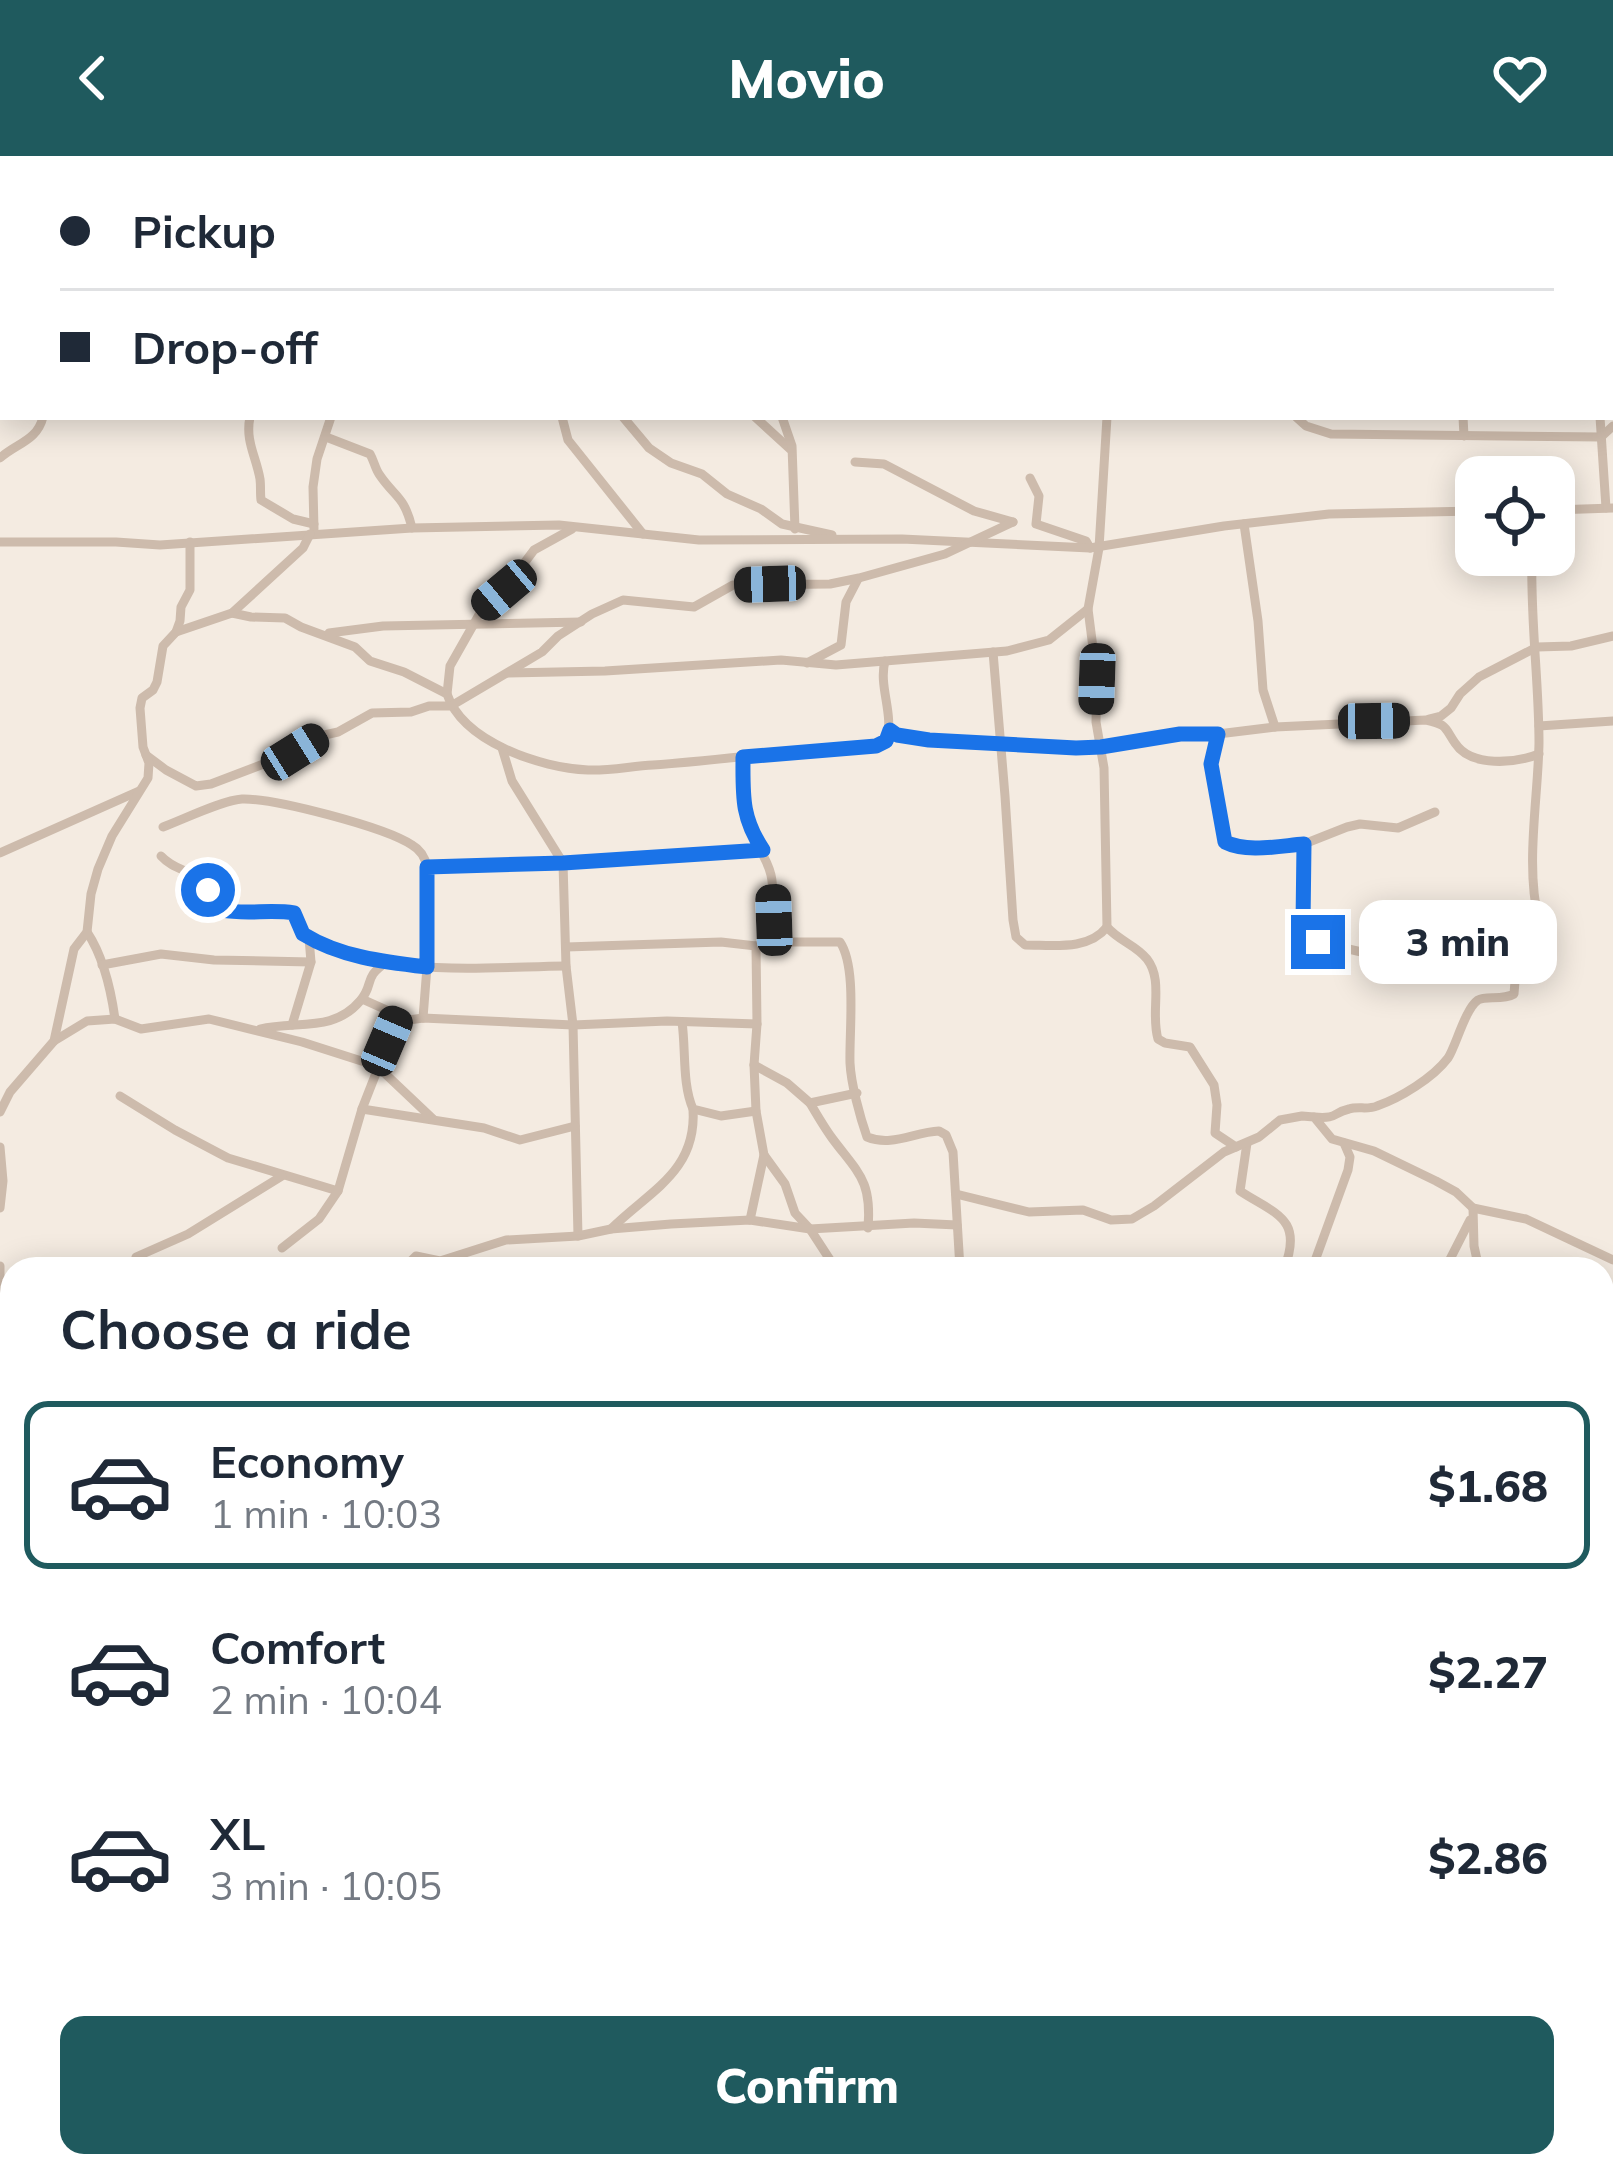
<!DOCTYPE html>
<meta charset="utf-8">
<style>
:root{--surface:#fff;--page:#f6f6f7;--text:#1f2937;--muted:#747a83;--line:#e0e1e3;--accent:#1f5a5e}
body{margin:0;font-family:Mulish,sans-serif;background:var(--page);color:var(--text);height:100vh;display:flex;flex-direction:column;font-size:45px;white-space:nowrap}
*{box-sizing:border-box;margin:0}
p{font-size:39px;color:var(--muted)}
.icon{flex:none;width:66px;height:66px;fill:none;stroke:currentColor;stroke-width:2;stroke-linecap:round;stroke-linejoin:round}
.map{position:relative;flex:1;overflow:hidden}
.drawer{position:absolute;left:0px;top:1101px;width:1614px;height:921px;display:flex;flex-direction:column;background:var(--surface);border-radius:36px 36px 0 0;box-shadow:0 6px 30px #0003}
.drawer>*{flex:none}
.guide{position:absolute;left:0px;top:0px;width:1614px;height:264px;box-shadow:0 6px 30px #0003;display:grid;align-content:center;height:264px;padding:0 60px;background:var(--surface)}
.buttons{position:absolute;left:1455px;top:300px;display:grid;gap:24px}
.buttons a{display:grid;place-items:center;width:120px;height:120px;border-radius:24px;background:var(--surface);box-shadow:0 6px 30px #0003;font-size:60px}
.end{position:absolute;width:54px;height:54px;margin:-27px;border:15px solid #1a73e8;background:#fff;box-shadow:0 0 0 6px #fff}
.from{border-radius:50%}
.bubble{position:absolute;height:84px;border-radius:24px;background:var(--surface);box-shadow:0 6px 30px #0003;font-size:39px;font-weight:800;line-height:84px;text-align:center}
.car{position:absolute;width:36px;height:72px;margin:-36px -18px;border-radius:15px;box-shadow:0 0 9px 3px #0007;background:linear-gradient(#222 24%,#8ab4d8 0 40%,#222 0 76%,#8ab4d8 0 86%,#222 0)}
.guide b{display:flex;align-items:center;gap:42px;height:114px;font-size:45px}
.guide b+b{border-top:3px solid var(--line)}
.guide i{width:30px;height:30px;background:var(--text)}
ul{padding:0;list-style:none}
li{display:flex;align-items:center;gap:36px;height:168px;margin:0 24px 18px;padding:0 36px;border:6px solid transparent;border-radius:24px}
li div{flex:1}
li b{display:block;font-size:45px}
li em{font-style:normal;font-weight:800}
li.on{border-color:var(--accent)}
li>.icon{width:108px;height:108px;stroke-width:1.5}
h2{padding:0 60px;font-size:54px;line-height:144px}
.cta{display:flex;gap:24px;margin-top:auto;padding:24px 60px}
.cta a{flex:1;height:138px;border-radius:24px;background:var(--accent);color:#fff;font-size:48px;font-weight:800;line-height:138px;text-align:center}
header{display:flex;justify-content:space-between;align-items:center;height:156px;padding:0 60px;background:var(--accent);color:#fff;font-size:54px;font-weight:800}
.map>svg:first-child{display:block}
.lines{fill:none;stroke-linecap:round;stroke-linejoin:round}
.minor{stroke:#cdbbac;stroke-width:9}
.secondary{stroke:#a18a7d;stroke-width:14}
.route{stroke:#1a73e8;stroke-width:15}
</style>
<header><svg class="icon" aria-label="back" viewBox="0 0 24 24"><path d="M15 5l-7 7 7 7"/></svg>Movio<svg class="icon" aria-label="heart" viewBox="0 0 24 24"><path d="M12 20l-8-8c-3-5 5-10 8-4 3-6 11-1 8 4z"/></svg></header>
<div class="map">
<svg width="1613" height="2021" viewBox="0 0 1613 2021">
<rect width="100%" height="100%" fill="#f4ebe1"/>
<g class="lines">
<g class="minor">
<polyline points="258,0 259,3"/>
<polyline points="322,0 325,3"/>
<polyline points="528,0 529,3"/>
<polyline points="718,0 718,3"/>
<polyline points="1112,0 1112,3"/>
<polyline points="90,3 92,0"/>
<polyline points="244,3 250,0"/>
<polyline points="1383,3 1385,0"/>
<polyline points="1571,3 1571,0"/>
<polyline points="1611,95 1613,95"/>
<polyline points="1611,173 1613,173"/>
<path d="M 250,261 C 245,285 256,300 260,323 C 261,330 260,337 261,344 L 293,363 L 314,368"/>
<polyline points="562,261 568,284 643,378"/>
<polyline points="623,261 649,292 671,307 702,318 727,338 761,353 782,368 832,379"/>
<polyline points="755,261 790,293"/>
<polyline points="782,261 792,290 795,373"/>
<path d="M 1107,261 L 1099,392 L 1088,453 L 1097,523 L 1096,566 L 1104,612 L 1107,771 C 1119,785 1136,789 1147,803 C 1164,825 1150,856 1158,883 L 1165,887 L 1190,891 L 1214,929 L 1217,949 L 1215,977 L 1236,991"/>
<polyline points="1296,261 1306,270 1331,278 1601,281 1613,270"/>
<polyline points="1463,261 1464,280"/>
<polyline points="1600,261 1606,352"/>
<path d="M 326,281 L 370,298 C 374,305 375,312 379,318 C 395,342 404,339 412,372"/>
<path d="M 0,302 C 17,287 37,285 43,261"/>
<polyline points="855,306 884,308 974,355 1013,366"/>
<polyline points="1030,322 1039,340 1036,368 1086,385 1090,392"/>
<polyline points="1554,354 1613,352"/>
<polyline points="1244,368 1258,465 1263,534 1275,571"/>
<polyline points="314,373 313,331 317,303 331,261"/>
<polyline points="0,386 116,386 160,389 412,372 559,369 699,384 902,383 1090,392 1224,370 1329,358 1476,355"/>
<path d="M 232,457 L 251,461 L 285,462 L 301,471 L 355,491 L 370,505 L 404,516 L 447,538 C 463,586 541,612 588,614 C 609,615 632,610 653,609 C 727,604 801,592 876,590 L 886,585 C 895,559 878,531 885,505"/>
<polyline points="176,476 232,457 303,392 310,378"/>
<polyline points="329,477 383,470 581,466"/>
<path d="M 993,496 L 1005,640 L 1013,764 L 1016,781 L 1025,789 C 1053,789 1088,795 1107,771"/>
<polyline points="807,507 841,489 846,446 858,423"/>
<polyline points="508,517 605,515 781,504 836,509 1007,495 1049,484 1088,453"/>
<polyline points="447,538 450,510 484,450 504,434 534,394 572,373"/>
<polyline points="1429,563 1441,560 1451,552 1460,538 1479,521 1537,491 1571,490 1613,480"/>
<polyline points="1539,570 1613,565"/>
<path d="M 890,574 L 897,579 L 929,584 L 1101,591 L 1180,578 L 1218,578 L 1275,571 L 1426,564 C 1448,569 1444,571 1455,587 C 1471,612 1516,607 1539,598"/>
<polyline points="1218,578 1211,608 1225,687 1230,690 1245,692 1304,688 1347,671 1360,668 1398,672 1435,656"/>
<polyline points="502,592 512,625 563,707 566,810 573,869 578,1080"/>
<polyline points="146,599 166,614 196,630 211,628 295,596 320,580 338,576 372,557 411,556 429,550 451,550 542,496 558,480 592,458 623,444 694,451 733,429 830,428 859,422 945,398 1013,366"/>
<path d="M 743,601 C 743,623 741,646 747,668 C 753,686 767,700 771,719 C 776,741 770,765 779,786 L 840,786 C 857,811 849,876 850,907 C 851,928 860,961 867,981 C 892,991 914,976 939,975 L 946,979 L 953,996 L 960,1113"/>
<path d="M 163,671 C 182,664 223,644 242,643 C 274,642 385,671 412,689 C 421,694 425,701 427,711 L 427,811 L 423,862"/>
<polyline points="1304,688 1303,768 1308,779 1319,786 1374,799 1385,797 1411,786 1522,788"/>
<polyline points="0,697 139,635"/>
<path d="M 161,700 C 172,712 184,713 197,721 C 210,729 216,742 222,754 C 246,760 270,753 294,757 L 303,779 C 376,823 483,811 566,810"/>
<polyline points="427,711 563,707 762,694"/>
<path d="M 87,776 C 103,800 111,834 115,863"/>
<polyline points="566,791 721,786 756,790 779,786"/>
<polyline points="102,809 161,798 214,804 311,806"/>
<polyline points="362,843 409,864 423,862 573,869 667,865 757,868"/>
<path d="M 682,866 C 686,894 682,928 693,953 L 721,960 L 756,955"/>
<polyline points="292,869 311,806 309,782"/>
<path d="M 260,873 C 296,864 333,877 360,845 C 375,828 362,822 387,806"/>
<polyline points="54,885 87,865 115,863 141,873 209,863 302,886 377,910 433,963"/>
<polyline points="754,909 787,927 810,947 857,937"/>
<polyline points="120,940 175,974 228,1002 338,1035"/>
<path d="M 810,947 C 817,959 824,971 832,982 C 858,1017 872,1024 868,1072"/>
<polyline points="362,953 484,972 520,984 575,970"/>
<polyline points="0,956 10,936 54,885 74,793 87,776 91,738 98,713 112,680 148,622 149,607 143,591 140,552 142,542 153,534 157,526 163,490 176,476 180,465 181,451 190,434 190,386"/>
<path d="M 1314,961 C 1338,963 1332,957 1349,953 C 1358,950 1368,954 1377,950 C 1400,942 1433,922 1448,902 C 1456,890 1465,853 1478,844 C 1486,839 1502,845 1514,838 L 1517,799 L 1539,766 C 1525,710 1538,644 1539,587 C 1539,525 1530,462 1532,399"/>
<path d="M 1247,987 L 1240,1035 C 1275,1058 1304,1062 1284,1113"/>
<polyline points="0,991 3,1025 0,1052"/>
<polyline points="764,999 785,1028 795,1057 810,1073 836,1113"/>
<polyline points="956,1038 1029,1056 1083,1054 1111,1064 1132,1063 1154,1050 1224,996 1259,981 1280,964 1302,960 1314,961 1332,983 1374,995 1436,1025 1456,1036 1473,1052 1526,1063 1613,1104"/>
<polyline points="1473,1052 1474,1090 1479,1113"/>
<polyline points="750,1064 764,999 756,955 754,909 757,868 756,790"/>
<path d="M 611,1073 C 649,1035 697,1016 693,953"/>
<polyline points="282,1092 319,1063 338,1035 362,953 398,861"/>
<polyline points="136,1101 188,1078 282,1020"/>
<polyline points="0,1110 0,1134"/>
<polyline points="403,1113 416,1100 440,1105 506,1084 578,1080 611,1073 671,1068 750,1064 810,1073 914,1067 957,1069"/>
<polyline points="1312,1113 1348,1014 1350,1001 1344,987"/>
<polyline points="1445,1113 1470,1064"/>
<polyline points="1602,1264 1613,1267"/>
<polyline points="0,1268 12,1269"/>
<polyline points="0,1385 12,1389"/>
<polyline points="1602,1430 1613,1433"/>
<polyline points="0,1532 12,1537"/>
<polyline points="1602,1596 1613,1598"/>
<polyline points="0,1634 12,1638"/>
<polyline points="1602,1829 1613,1833"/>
<polyline points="1602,1992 1613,1959"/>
<polyline points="1592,2021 1596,2010"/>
</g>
<g class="secondary">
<polyline points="1602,1700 1613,1667"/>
<polyline points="1496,2021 1499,2010"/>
</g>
</g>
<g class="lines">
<path class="route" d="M 208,734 L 216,739 L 222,754 C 246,759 270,753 294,757 L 303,778 C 340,801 384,806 427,811 L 427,711 L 563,707 L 763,694 C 741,661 743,639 743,601 L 876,590 L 886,585 L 890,574 L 897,579 L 929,584 L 1076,592 L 1101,591 L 1180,578 L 1218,578 L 1211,608 L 1225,686 C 1247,697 1279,690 1304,688 L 1303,768 L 1308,779 L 1318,786"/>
</g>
</svg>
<div class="buttons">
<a><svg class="icon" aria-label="locate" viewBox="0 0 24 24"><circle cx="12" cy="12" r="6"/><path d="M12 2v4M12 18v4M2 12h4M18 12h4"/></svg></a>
</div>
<i class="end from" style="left:208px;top:734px"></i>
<i class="end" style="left:1318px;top:786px"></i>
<div class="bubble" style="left:1359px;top:744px;width:198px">3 min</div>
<i class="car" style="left:770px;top:428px;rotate:268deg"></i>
<i class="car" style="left:504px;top:434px;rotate:230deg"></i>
<i class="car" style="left:1097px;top:523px;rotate:182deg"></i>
<i class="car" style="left:1374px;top:565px;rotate:89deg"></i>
<i class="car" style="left:295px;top:596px;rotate:58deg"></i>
<i class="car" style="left:774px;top:764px;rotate:358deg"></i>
<i class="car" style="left:387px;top:885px;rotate:23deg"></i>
<div class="guide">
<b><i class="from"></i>Pickup</b>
<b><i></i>Drop-off</b>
</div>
<section class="drawer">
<h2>Choose a ride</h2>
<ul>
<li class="on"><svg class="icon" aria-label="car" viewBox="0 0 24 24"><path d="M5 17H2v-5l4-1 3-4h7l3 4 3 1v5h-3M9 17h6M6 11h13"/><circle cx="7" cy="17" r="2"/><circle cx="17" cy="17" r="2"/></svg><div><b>Economy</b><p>1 min · 10:03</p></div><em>$1.68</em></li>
<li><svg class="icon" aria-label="car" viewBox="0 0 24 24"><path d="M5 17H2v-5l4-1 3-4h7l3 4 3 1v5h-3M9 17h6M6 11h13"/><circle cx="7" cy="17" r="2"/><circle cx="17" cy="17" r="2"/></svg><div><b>Comfort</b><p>2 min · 10:04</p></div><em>$2.27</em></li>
<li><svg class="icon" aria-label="car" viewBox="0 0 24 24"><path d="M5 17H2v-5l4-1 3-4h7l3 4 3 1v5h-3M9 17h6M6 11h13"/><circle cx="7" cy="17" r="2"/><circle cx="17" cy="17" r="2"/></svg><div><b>XL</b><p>3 min · 10:05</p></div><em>$2.86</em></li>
</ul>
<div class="cta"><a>Confirm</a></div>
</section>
</div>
